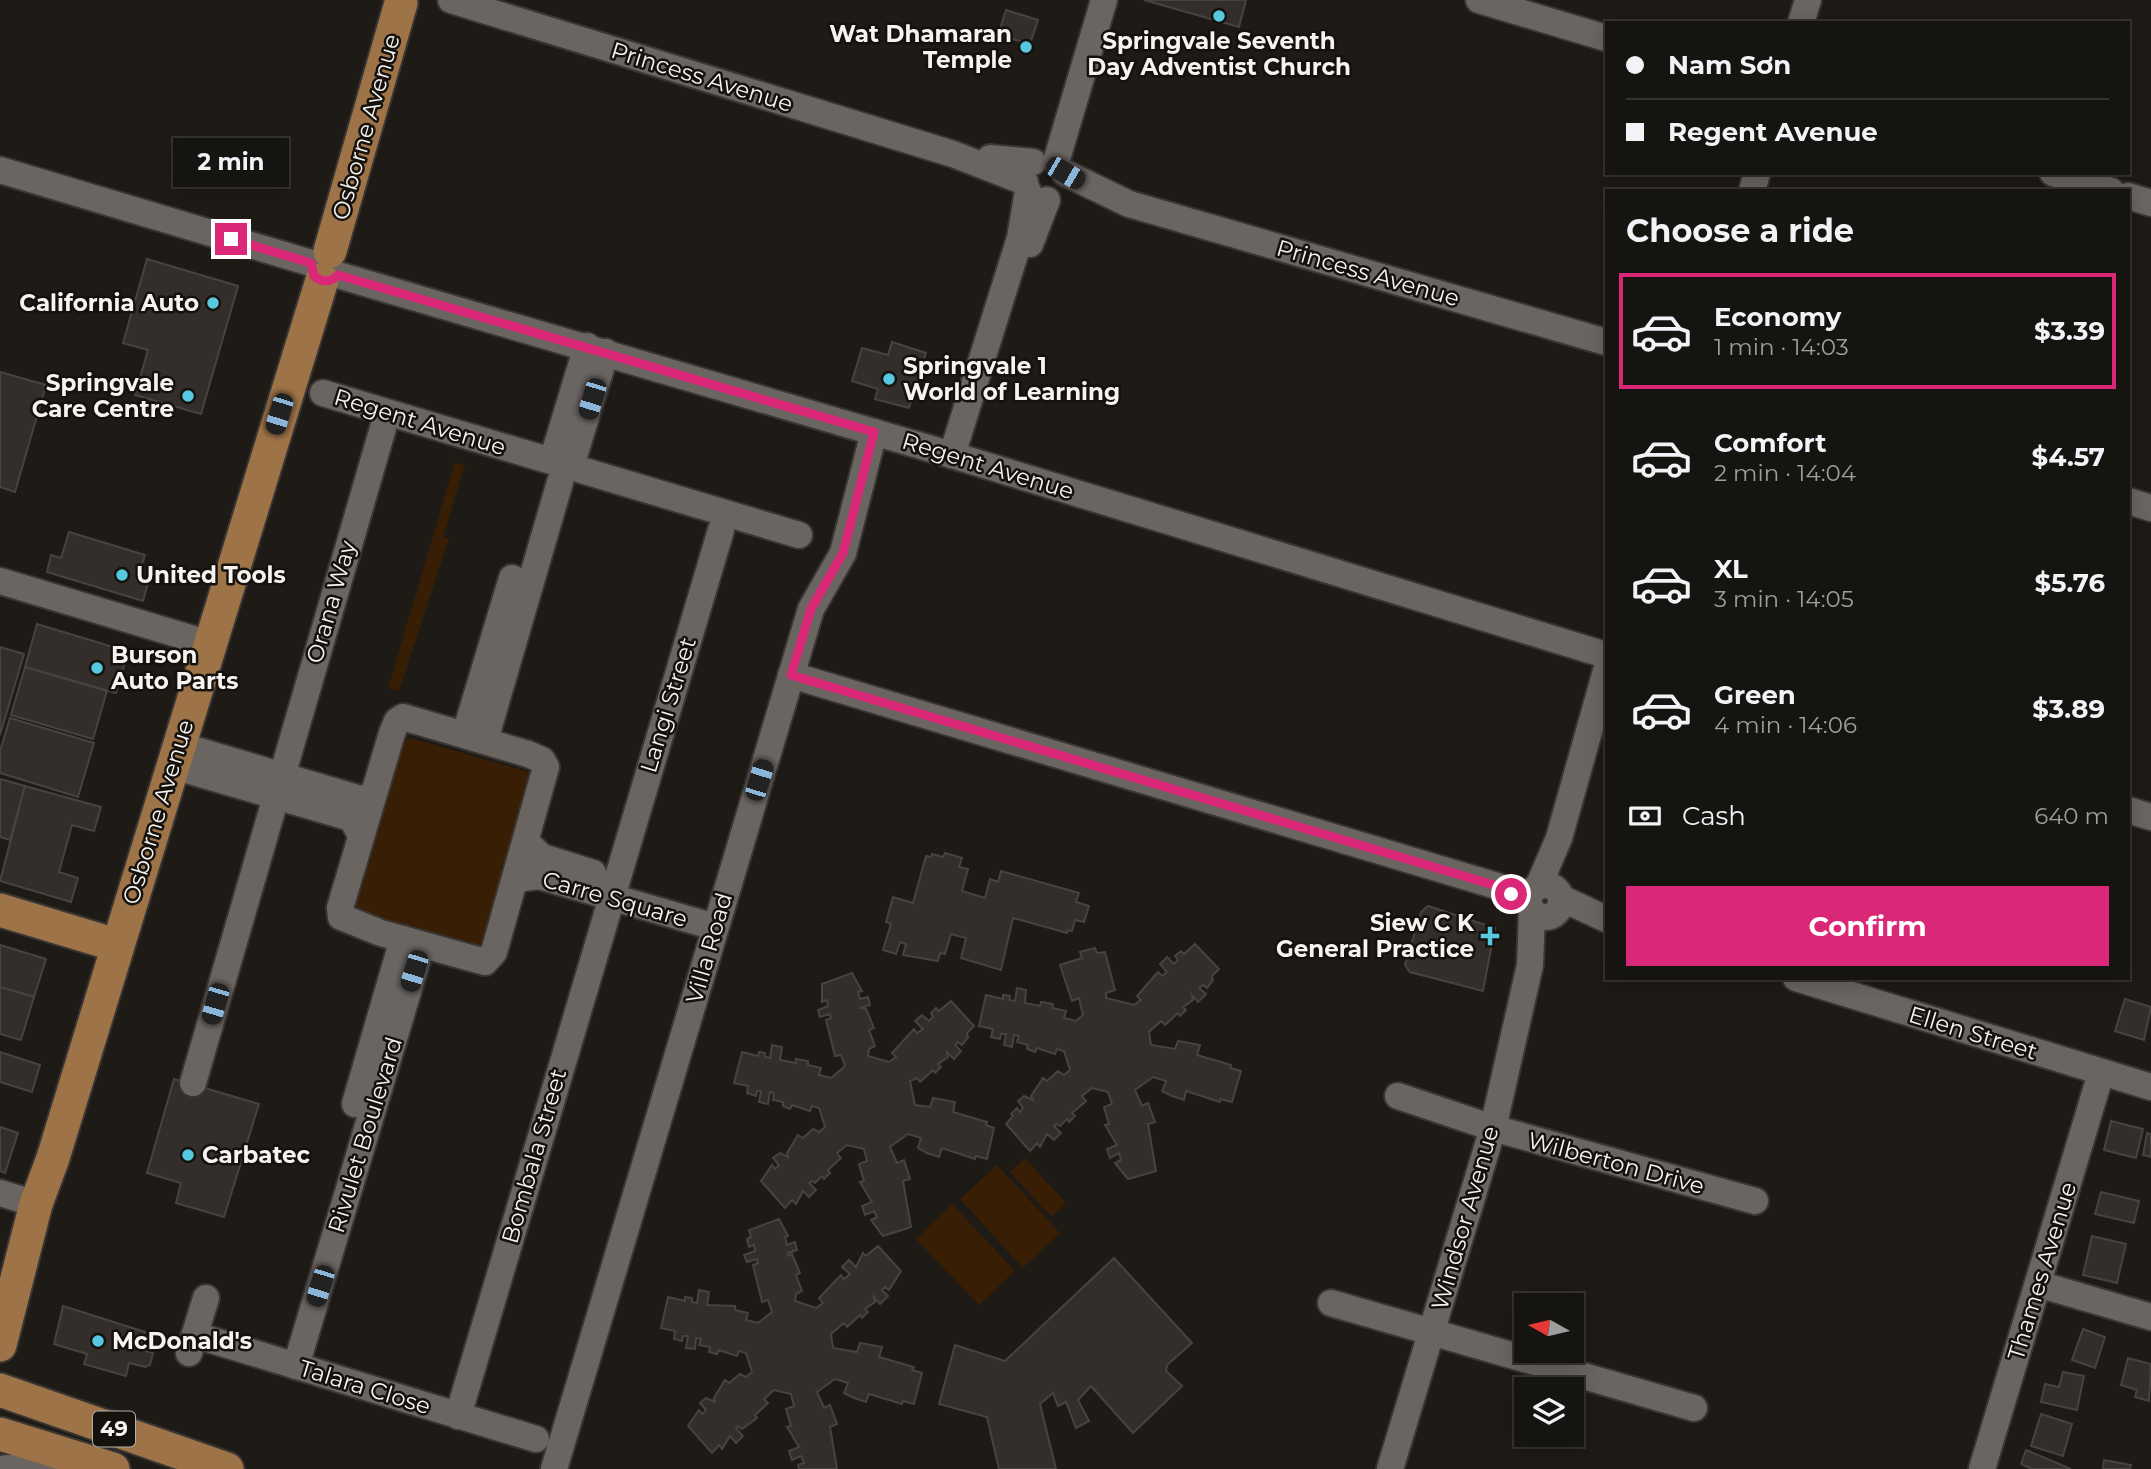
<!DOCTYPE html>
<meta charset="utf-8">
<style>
:root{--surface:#161410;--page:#23211e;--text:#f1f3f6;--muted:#9e9e9f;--line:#353330;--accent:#db2777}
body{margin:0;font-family:Montserrat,sans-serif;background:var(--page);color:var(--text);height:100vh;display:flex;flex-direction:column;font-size:26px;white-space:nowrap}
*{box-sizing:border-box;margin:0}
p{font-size:23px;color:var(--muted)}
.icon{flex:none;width:38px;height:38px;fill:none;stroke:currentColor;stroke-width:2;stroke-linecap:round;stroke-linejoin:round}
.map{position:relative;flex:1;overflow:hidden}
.sheet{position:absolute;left:1605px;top:189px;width:525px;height:791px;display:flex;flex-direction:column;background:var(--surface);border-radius:0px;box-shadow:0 4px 18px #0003,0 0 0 2px var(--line)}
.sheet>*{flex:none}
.top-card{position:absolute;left:1605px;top:21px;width:525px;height:154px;border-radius:0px;box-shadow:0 4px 18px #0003,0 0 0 2px var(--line);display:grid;align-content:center;height:154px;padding:0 21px;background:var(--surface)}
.needle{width:46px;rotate:278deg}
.controls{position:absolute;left:1514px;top:1293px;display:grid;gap:14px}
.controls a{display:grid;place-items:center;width:70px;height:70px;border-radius:0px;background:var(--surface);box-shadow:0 4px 18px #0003,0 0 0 2px var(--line);font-size:35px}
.end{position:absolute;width:32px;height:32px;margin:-16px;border:9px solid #db2777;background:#fff;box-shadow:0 0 0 4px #fff}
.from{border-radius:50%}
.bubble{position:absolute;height:49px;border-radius:0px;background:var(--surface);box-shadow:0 4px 18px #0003,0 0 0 2px var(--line);font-size:23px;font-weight:700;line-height:49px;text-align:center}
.car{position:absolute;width:21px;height:42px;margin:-21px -10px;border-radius:9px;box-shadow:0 0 5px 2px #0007;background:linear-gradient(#222 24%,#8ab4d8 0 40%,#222 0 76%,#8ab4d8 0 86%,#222 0)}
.top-card b{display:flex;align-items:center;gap:24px;height:66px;font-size:26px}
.top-card b+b{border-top:2px solid var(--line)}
.top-card i{width:18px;height:18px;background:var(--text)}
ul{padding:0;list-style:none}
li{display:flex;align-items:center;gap:21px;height:116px;margin:0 14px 10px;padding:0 7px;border:4px solid transparent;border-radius:0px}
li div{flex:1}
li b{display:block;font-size:26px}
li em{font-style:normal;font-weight:700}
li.active{border-color:var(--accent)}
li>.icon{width:63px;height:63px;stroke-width:1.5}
h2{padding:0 21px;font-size:32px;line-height:84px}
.pay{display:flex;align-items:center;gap:18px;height:77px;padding:0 21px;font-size:26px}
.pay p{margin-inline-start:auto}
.action{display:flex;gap:14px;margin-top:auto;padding:14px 21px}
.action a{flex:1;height:80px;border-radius:0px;background:var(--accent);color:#fff;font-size:28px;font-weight:700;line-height:80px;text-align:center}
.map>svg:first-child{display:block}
.green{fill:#371e04}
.building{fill:#332e2a;stroke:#48433f;stroke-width:2}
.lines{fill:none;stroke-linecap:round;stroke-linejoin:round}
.minor-casing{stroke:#383532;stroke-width:30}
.major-casing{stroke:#383532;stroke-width:37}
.minor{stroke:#6b6561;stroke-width:26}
.major{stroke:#9e7348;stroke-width:33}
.route{stroke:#db2777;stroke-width:9}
.poi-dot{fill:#56c9e1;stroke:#15110d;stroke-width:2.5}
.labels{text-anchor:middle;stroke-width:5;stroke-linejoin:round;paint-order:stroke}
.shield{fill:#15110d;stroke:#b2afac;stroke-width:2}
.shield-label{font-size:21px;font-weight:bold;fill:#f6f3f0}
.poi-label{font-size:23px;font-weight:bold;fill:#f6f3f0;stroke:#15110d;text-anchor:start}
.street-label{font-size:23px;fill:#f6f3f0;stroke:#15110d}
</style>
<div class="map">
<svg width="2151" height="1469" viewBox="0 0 2151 1469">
<rect width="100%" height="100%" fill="#1e1a16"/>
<g class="green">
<polygon points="455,462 465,465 443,537 449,539 399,691 388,688"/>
<polygon points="410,738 536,774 486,954 354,920 353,907 405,741"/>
<polygon points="1025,1158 1066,1203 1051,1217 1010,1172"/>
<polygon points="997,1165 1060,1233 1023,1268 960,1199"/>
<polygon points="952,1204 1015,1271 979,1305 916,1239"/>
</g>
<g class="building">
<polygon points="1144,0 1246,0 1239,27"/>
<polygon points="1006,10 1038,20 1030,44 998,35"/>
<polygon points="147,259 238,286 201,414 135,395 148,350 123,343"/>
<polygon points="892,342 926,353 909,408 875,399 878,389 852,381 862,348 888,355"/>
<polygon points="0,372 46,385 15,492 0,487"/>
<polygon points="69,532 145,555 137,580 148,583 143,601 47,572 51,555 61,558"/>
<polygon points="37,624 120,649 126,659 116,693 25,667"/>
<polygon points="0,647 24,654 0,735"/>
<polygon points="25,667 107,691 93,739 11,715"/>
<polygon points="10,718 94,743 78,797 0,773 0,751"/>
<polygon points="0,779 25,786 10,840 0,837"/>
<polygon points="25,786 101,807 94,831 72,825 59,872 78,878 71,902 0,881"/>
<polygon points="945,853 962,858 959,867 968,869 962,891 985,898 990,879 998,882 1001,871 1079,893 1076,902 1089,906 1084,922 1075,920 1072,931 1068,930 1067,933 1013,918 1001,970 961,958 966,938 951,934 945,954 940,953 938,961 903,955 906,944 900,942 896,954 883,950 891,924 886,922 893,897 913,903 926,856 931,857 932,854 943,857"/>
<polygon points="1428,906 1495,928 1483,991 1410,972 1405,965 1421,912"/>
<polygon points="1195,944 1219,969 1212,976 1213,980 1207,988 1203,985 1199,988 1206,994 1198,1002 1192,995 1193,1000 1183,1007 1186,1010 1180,1016 1178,1013 1165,1025 1161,1021 1149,1032 1151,1045 1175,1049 1178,1041 1200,1045 1197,1055 1231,1065 1230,1068 1241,1071 1232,1102 1221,1099 1220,1102 1186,1091 1184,1100 1172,1096 1162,1091 1166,1081 1153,1077 1135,1090 1142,1106 1148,1103 1155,1122 1148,1124 1156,1171 1128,1179 1115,1163 1121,1160 1119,1153 1110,1158 1107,1149 1117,1145 1105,1125 1109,1124 1104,1107 1112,1104 1108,1092 1092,1088 1082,1096 1086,1101 1072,1113 1075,1116 1069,1122 1067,1119 1060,1126 1056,1124 1054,1126 1061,1133 1054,1140 1047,1134 1040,1147 1037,1143 1030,1151 1006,1124 1013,1116 1011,1114 1017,1108 1020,1112 1023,1108 1018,1101 1024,1096 1033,1100 1031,1096 1043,1078 1047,1081 1058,1071 1064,1075 1070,1070 1064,1051 1057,1049 1055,1054 1037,1048 1035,1052 1027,1049 1028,1045 1017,1042 1019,1036 1014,1035 1012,1047 1004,1045 1006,1034 1001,1034 1000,1039 991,1037 993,1029 979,1026 986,995 1003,999 1003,995 1010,996 1009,1000 1015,1001 1017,988 1026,990 1025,1003 1040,1006 1041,1002 1053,1004 1052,1008 1066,1011 1064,1018 1076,1021 1083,1015 1079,998 1072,1001 1060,965 1082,958 1080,952 1095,948 1097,953 1105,952 1115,990 1106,993 1106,998 1134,1005 1141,1000 1137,996 1158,972 1162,976 1167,972 1160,964 1167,957 1174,964 1178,960 1175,956 1181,951 1184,954"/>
<polygon points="0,945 46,959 34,997 0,987"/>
<polygon points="852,973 862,991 858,992 860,999 868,997 870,1005 861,1008 866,1009 874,1028 869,1030 875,1046 869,1049 868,1056 889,1062 896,1057 892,1053 914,1029 917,1033 923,1029 915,1021 922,1015 929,1021 933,1017 931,1013 936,1008 939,1011 951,1001 974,1026 967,1033 968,1037 962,1045 958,1042 955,1045 961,1051 954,1059 947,1052 948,1057 938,1064 941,1067 935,1073 933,1070 920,1082 917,1078 910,1081 915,1105 930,1107 933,1098 955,1102 953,1112 987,1122 986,1125 994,1128 987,1159 976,1156 975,1159 942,1148 939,1157 927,1153 918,1148 921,1138 908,1134 890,1147 897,1163 904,1160 910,1179 903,1181 911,1227 883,1236 871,1220 877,1217 874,1211 865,1215 862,1206 872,1202 860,1182 864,1181 859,1164 867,1161 864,1149 847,1145 837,1153 841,1158 828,1170 830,1173 824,1179 822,1176 815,1183 812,1181 809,1183 816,1190 809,1197 803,1191 796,1204 792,1200 785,1208 761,1181 772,1165 775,1169 779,1165 773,1158 780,1153 788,1157 787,1153 798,1135 803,1138 813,1129 819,1132 825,1127 819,1108 812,1106 810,1111 792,1105 790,1109 783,1106 783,1102 773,1100 774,1093 770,1092 768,1104 759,1102 761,1091 757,1091 756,1096 747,1093 748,1086 734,1083 742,1052 758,1056 759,1052 765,1053 765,1057 770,1058 772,1045 782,1047 780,1060 796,1063 796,1059 808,1061 808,1065 821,1068 819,1075 831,1078 845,1066 841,1055 835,1056 826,1020 831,1018 830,1014 820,1017 818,1010 828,1006 827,1000 822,1002 822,984"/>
<polygon points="0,987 34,997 21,1040 0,1034"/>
<polygon points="2125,999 2151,1007 2144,1040 2115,1031"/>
<polygon points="0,1052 40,1065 32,1092 0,1082"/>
<polygon points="174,1079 259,1104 224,1217 176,1203 181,1183 147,1173"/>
<polygon points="2111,1121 2143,1129 2136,1158 2104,1150"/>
<polygon points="0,1127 18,1133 5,1173 0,1171"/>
<polygon points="2147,1133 2151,1134 2151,1157 2143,1155"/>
<polygon points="2101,1192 2139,1201 2134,1223 2095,1214"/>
<polygon points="779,1219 788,1236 785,1237 787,1245 795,1242 797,1250 788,1253 789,1256 792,1254 800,1273 796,1275 802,1291 796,1294 795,1301 816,1308 823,1303 819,1298 841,1275 844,1279 850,1274 842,1267 849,1260 856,1267 863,1253 866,1256 878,1246 901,1271 889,1290 885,1287 882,1290 888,1296 880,1304 874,1297 875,1302 865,1309 868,1312 862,1318 860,1315 847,1327 844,1323 831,1334 833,1348 857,1352 860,1343 882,1347 879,1357 914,1367 912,1370 922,1373 914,1404 903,1401 902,1404 869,1394 866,1402 854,1398 844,1393 848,1383 835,1379 817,1392 824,1408 830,1405 837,1424 830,1427 837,1469 799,1469 798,1465 804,1463 801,1456 792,1460 789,1451 799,1447 787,1427 791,1426 786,1409 794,1406 791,1394 774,1390 764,1399 768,1403 755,1415 757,1418 742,1429 738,1426 736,1428 743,1436 736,1443 730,1436 722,1449 719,1445 712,1453 688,1426 699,1410 702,1414 706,1410 700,1403 706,1398 715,1402 714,1398 725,1380 729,1383 740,1374 746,1377 752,1372 746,1353 739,1351 737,1356 719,1350 717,1354 709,1352 710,1347 699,1345 701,1339 696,1338 695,1349 686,1348 688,1336 683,1336 682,1341 674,1339 675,1331 661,1328 668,1297 685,1301 685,1297 692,1298 692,1302 697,1303 699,1290 709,1292 707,1305 735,1306 735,1310 748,1313 746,1320 758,1323 772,1312 768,1300 762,1302 753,1265 758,1263 757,1259 747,1262 744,1255 755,1251 754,1245 749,1247 747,1239 751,1237 749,1230"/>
<polygon points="2092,1236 2126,1244 2117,1283 2083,1275"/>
<polygon points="1114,1258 1192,1343 1167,1365 1166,1371 1182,1386 1133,1433 1091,1386 1078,1400 1089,1421 1076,1428 1066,1402 1058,1406 1053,1393 1040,1404 1056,1469 999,1469 987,1417 939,1404 955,1345 1005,1361"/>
<polygon points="63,1306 145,1332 140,1349 153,1353 150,1365 145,1367 129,1363 126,1376 84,1364 87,1354 54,1344"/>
<polygon points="2083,1329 2105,1337 2095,1368 2072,1360"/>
<polygon points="2128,1358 2151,1364 2149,1401 2135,1397 2137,1390 2121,1385"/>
<polygon points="2063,1372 2084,1376 2077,1410 2041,1402 2045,1384 2059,1387"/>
<polygon points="2041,1414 2072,1424 2063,1456 2031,1446"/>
<polygon points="2026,1450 2071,1469 2032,1469 2021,1464"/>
<polygon points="2104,1460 2131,1465 2130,1469 2103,1469"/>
</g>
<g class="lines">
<defs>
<g id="minor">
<polyline points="451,0 953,154 1025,182"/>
<polyline points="1479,0 1606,38"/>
<polyline points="1801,23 1808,0"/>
<polyline points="990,158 1033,162"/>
<polyline points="1056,162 1104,0"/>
<polyline points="0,170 311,263"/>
<polyline points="1065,173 1129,204 1606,342"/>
<polyline points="2053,173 2111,191"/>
<polyline points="1752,191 1757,173"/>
<polyline points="2128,196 2151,203"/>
<polyline points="1030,244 1047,200"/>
<polyline points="338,275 952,455 1596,652"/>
<polyline points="323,393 799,535"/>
<polyline points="952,455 1020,238 1028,191"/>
<polyline points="552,461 587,346"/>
<polyline points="571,466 606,352"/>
<polyline points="2128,501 2151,508"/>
<polyline points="0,581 210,644"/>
<polyline points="791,675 1497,886 1528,903"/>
<polygon points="403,717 528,754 542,760 546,767 494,952 485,962 381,933 341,917 340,908 392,733 397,721"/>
<polyline points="465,734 512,578"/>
<polyline points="485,740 560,482"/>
<polyline points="179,745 357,798 372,799"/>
<polyline points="173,766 351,818 361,835"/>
<polyline points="2128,810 2151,817"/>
<polyline points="527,843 542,857 593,873"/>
<polyline points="516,879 539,876 715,927"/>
<circle cx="1545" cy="901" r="16"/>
<polyline points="1539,885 1559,838 1606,671"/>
<polyline points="1561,898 1606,919"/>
<polyline points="1796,978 2151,1087"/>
<polyline points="193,1083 383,428"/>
<polyline points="1398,1096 1493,1128 1755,1201"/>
<polyline points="355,1104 403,939"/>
<polyline points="0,1193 36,1204"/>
<polyline points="2038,1284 2151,1317"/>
<polyline points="1331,1303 1694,1408"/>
<polyline points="195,1335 536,1439"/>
<polyline points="189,1353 206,1298"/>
<polyline points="296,1366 422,945"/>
<polyline points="458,1416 721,530"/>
<polyline points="0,1469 73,1460"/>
<polyline points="554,1469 811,609 843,553 874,432"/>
<polyline points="1390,1469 1493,1128 1530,965 1532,912"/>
<polyline points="1982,1469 2101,1073"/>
</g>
<g id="major">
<polyline points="330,251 401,3"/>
<polyline points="0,910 116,945"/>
<polyline points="0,1345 36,1204 53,1158 322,280"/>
<polyline points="0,1390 227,1469"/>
<polyline points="0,1434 113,1469"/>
</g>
</defs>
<use href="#minor" class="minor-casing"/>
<use href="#major" class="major-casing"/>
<use href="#minor" class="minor"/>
<use href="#major" class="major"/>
</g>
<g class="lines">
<path class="route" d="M 231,239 L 311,263 L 314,276 C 322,283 331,282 338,275 L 874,432 L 843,553 L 811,609 L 791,675 L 1497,886 L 1511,894"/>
</g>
<g class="poi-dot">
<circle cx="1219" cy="16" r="7"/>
<circle cx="1026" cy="47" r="7"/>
<circle cx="213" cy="303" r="7"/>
<circle cx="889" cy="379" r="7"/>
<circle cx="188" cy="396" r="7"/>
<circle cx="122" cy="575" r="7"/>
<circle cx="97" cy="668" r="7"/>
<path d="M1486.5 925.5h7v7h7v7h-7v7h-7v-7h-7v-7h7z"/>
<circle cx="188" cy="1155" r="7"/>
<circle cx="98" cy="1341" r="7"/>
</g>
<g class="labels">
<rect class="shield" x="93" y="1411.5" width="42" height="35" rx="5"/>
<g class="shield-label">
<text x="114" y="1436">49</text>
</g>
<g class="poi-label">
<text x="1012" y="42" text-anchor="end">Wat Dhamaran<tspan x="1012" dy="26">Temple</tspan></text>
<text x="1219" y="49" text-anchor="middle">Springvale Seventh<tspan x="1219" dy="26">Day Adventist Church</tspan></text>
<text x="199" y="311" text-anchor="end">California Auto</text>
<text x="903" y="374">Springvale 1<tspan x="903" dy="26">World of Learning</tspan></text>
<text x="174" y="391" text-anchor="end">Springvale<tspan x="174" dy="26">Care Centre</tspan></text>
<text x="136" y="583">United Tools</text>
<text x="111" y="663">Burson<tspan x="111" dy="26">Auto Parts</tspan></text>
<text x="1474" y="931" text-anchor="end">Siew C K<tspan x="1474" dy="26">General Practice</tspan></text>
<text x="202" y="1163">Carbatec</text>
<text x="112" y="1349">McDonald's</text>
</g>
<g class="street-label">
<text transform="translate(702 77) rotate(17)" y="8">Princess Avenue</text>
<text transform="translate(366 127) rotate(-74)" y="8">Osborne Avenue</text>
<text transform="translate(1368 273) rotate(16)" y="8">Princess Avenue</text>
<text transform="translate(420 422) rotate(17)" y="8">Regent Avenue</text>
<text transform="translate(988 466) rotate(17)" y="8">Regent Avenue</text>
<text transform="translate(331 602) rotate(-74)" y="8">Orana Way</text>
<text transform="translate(668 705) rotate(-73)" y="8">Langi Street</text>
<text transform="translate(158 812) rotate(-73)" y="8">Osborne Avenue</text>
<text transform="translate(615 899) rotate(16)" y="8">Carre Square</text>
<text transform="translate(709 948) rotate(-74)" y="8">Villa Road</text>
<text transform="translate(1973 1033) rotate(17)" y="8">Ellen Street</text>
<text transform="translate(365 1135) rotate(-73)" y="8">Rivulet Boulevard</text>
<text transform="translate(534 1156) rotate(-74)" y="8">Bombala Street</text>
<text transform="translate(1616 1163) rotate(15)" y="8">Wilberton Drive</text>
<text transform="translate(1465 1218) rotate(-74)" y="8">Windsor Avenue</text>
<text transform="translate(2042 1271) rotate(-73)" y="8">Thames Avenue</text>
<text transform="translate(365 1387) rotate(17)" y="8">Talara Close</text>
</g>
</g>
</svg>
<div class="controls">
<a><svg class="needle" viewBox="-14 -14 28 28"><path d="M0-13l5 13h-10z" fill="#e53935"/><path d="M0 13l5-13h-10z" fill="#9e9e9f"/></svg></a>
<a><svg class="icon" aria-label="layers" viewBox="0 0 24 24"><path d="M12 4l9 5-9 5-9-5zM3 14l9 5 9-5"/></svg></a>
</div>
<i class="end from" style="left:1511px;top:894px"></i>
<i class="end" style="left:231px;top:239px"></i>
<div class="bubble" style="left:173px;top:138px;width:116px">2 min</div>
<i class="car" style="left:1065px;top:173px;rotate:120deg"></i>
<i class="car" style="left:592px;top:399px;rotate:197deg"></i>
<i class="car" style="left:279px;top:414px;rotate:197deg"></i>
<i class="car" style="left:759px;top:780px;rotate:17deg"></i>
<i class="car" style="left:414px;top:971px;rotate:197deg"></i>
<i class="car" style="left:215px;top:1004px;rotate:196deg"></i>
<i class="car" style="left:320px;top:1286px;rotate:197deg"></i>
<div class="top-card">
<b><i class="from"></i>Nam Sơn</b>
<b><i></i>Regent Avenue</b>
</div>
<section class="sheet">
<h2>Choose a ride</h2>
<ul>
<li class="active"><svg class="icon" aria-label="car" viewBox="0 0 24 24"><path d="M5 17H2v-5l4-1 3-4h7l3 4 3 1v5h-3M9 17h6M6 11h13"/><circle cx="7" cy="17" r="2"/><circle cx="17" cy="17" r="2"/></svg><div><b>Economy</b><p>1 min · 14:03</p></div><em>$3.39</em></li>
<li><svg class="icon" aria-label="car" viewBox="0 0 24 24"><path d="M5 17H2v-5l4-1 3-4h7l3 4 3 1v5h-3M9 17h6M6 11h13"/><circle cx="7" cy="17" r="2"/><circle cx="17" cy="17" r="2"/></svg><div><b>Comfort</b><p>2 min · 14:04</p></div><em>$4.57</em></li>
<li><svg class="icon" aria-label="car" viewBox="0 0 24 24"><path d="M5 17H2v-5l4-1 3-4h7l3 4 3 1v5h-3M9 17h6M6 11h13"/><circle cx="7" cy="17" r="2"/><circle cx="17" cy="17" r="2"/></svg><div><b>XL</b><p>3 min · 14:05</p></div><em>$5.76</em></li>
<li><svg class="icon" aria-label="car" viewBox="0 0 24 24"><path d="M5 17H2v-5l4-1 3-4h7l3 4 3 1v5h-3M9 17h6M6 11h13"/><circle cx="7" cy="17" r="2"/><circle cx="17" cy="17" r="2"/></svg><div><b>Green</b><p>4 min · 14:06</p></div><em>$3.89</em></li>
</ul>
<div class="pay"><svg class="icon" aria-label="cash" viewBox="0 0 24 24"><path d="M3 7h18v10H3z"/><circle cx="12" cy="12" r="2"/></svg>Cash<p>640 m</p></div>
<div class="action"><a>Confirm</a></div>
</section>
</div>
